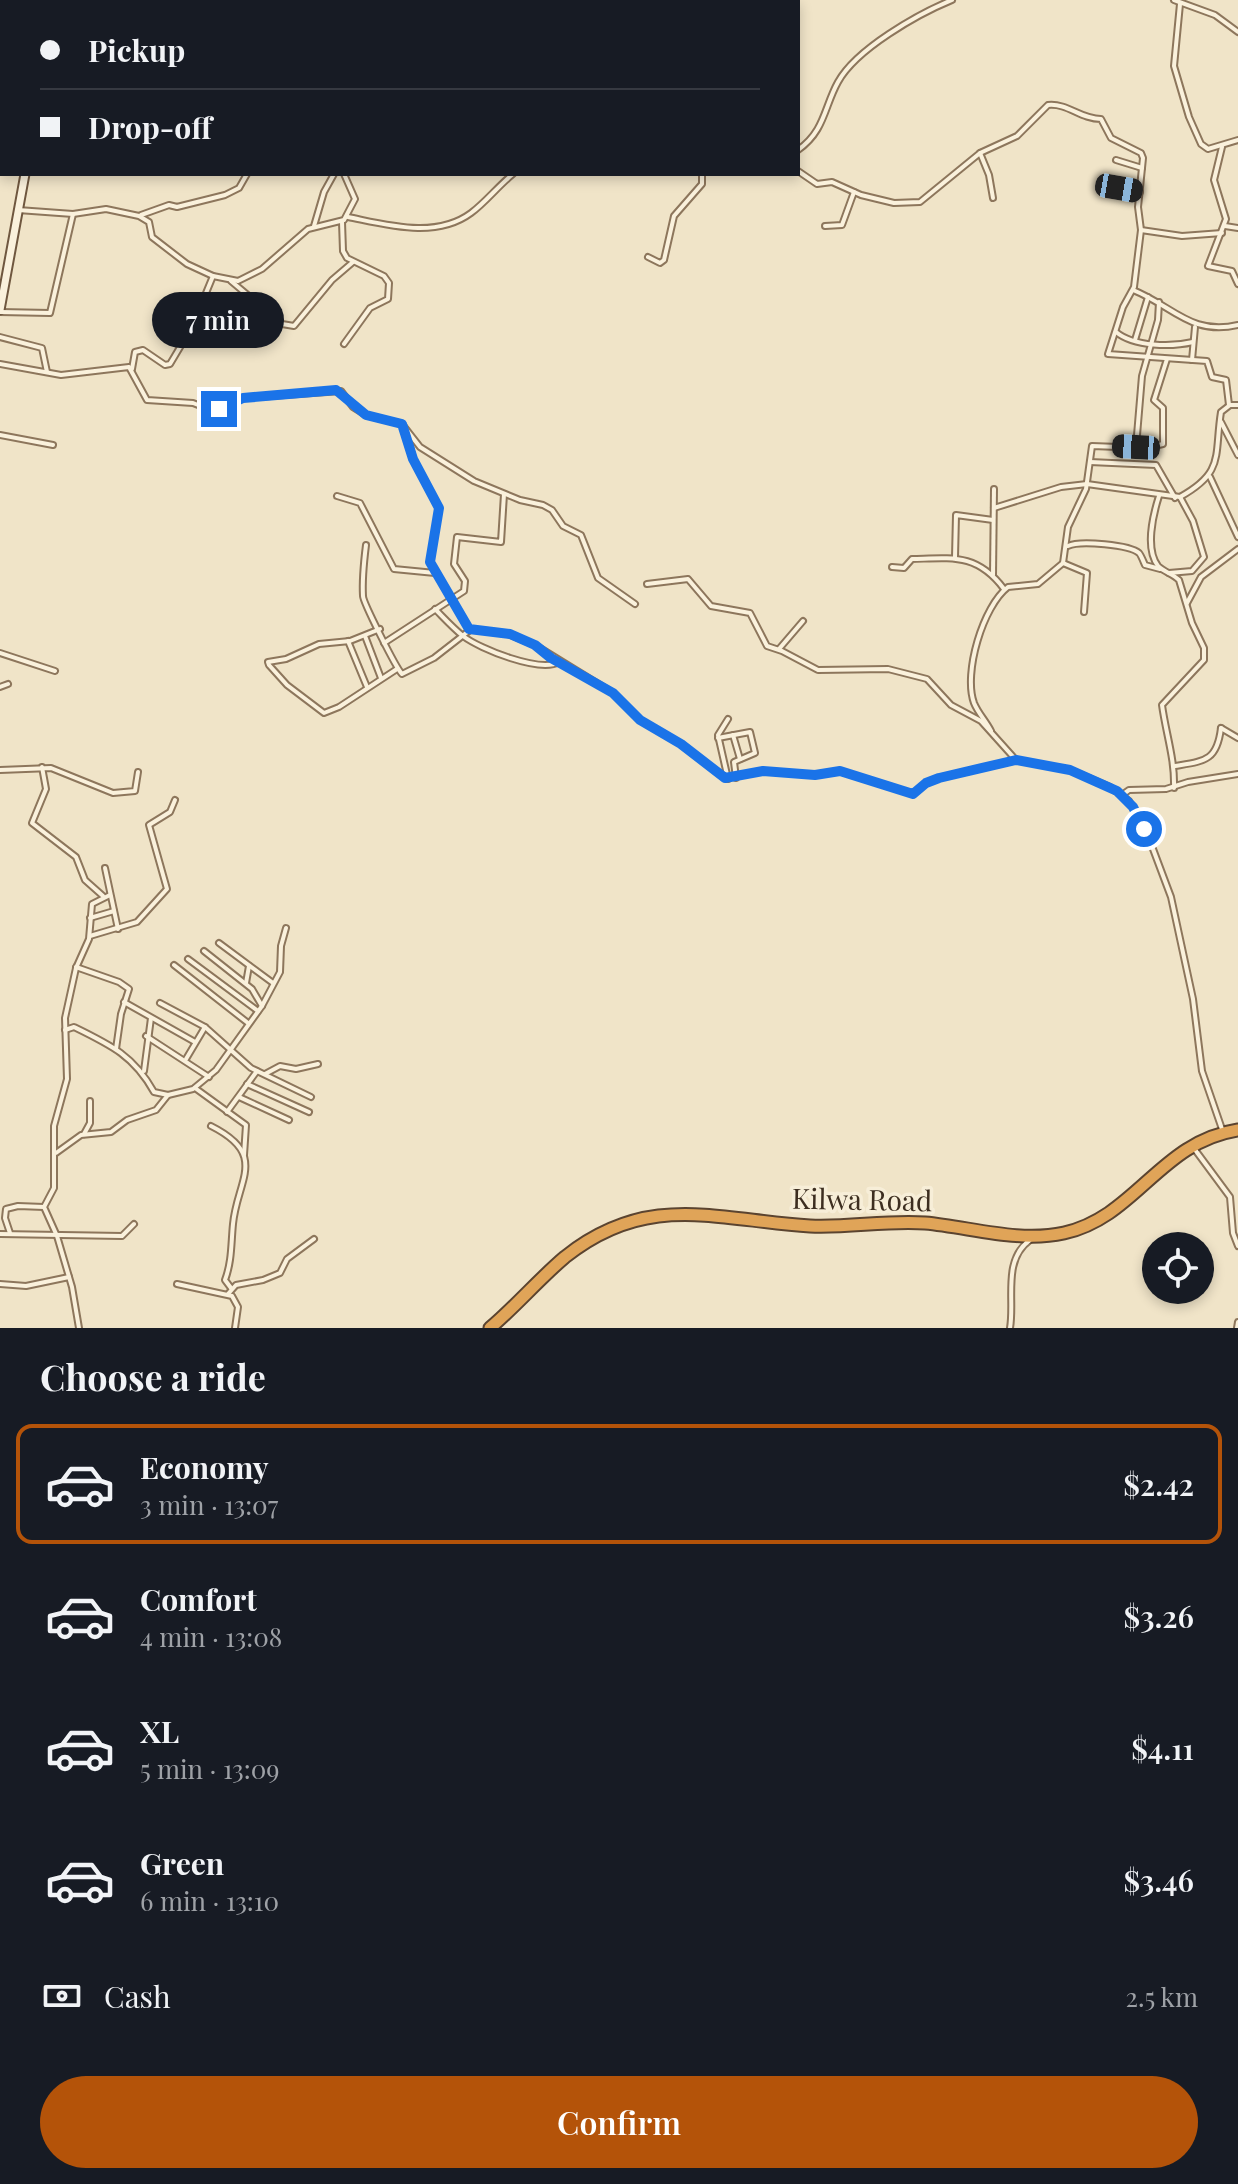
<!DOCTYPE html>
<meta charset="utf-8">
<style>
:root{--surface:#171b24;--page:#242831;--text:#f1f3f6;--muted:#9ea1a6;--line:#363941;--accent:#b45309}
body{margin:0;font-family:"Playfair Display",serif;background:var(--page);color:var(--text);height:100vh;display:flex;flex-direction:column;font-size:30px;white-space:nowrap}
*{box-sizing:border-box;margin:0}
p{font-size:26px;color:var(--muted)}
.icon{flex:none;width:44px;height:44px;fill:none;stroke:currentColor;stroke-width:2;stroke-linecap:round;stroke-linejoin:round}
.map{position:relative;height:1328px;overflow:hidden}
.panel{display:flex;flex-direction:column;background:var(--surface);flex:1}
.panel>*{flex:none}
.guide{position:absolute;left:0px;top:0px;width:800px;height:176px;box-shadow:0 4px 12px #0003;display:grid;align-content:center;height:176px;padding:0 40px;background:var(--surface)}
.fabs{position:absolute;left:1142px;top:1232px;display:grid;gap:16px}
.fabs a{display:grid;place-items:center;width:72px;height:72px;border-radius:50%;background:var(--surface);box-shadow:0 4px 12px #0003;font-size:40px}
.end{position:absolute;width:36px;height:36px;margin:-18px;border:10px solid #1a73e8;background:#fff;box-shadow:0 0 0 4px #fff}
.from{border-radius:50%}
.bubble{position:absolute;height:56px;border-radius:28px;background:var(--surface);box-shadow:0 4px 12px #0003;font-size:26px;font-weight:600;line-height:56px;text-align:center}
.car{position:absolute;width:24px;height:48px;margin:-24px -12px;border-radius:10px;box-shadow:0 0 6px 2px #0007;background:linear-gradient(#222 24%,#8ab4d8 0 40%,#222 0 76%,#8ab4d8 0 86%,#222 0)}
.guide b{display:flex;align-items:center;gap:28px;height:76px;font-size:30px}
.guide b+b{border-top:2px solid var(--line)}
.guide i{width:20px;height:20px;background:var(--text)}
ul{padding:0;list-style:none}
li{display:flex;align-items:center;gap:24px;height:120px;margin:0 16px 12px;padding:0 24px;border:4px solid transparent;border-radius:16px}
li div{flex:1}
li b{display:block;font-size:30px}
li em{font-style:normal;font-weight:600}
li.active{border-color:var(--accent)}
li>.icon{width:72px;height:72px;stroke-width:1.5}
h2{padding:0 40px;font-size:36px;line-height:96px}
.pay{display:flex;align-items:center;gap:20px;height:88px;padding:0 40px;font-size:30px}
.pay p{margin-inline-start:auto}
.primary-button{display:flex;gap:16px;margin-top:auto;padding:16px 40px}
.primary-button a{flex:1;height:92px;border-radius:48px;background:var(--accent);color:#fff;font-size:32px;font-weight:600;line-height:92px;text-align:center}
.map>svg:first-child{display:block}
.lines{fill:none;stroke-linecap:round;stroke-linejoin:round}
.street-casing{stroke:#8d765c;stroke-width:8}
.secondary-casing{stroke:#6f573f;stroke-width:11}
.highway-casing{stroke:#5b4430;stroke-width:15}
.street{stroke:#faf1dc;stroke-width:4}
.secondary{stroke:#faf1dc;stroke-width:7}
.highway{stroke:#e0a458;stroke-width:11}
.route{stroke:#1a73e8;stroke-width:10}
.labels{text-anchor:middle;stroke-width:7;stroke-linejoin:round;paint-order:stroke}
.street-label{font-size:28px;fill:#3d2e20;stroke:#f7eed8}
</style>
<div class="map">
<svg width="1238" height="1328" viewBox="0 0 1238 1328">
<rect width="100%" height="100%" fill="#f0e4c8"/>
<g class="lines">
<defs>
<g id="street">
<polyline points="64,0 64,2"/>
<polyline points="401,0 412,2"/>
<polyline points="1174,0 1215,15 1238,32"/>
<polyline points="375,2 376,0"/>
<polyline points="416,2 420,0"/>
<polyline points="1180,4 1174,66 1189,117 1201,144 1208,149 1238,140"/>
<polyline points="1222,147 1214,180 1226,219 1208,266 1232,271 1238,284"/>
<path d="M 798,150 C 825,131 824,107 838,82 C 856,49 918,14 952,0"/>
<polyline points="980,153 989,175 993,198"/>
<polyline points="1116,160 1142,168"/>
<path d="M 798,171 L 817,184 L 832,182 L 861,195 L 894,203 L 920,202 L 980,153 L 1017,136 L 1048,105 C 1068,103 1080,119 1101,119 L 1111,138 L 1141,153 L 1143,158 L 1138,207 L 1141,230 L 1134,287 L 1123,307 L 1108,354 L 1207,361 L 1212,377 L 1226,380 L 1229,405 L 1238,405"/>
<polyline points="1119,188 1140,192"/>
<polyline points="18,210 73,214 106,209 139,216 149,222 152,237 187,264 213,276 238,281 262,269 308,229 344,220 355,199 344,174"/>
<polyline points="141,215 169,205 177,207 225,195 239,188 247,174"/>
<path d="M 348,217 C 388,225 436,239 471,213 C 486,202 498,186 513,174"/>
<polyline points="342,222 343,251 347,258 384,276 389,283 388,299 370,308 344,344"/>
<polyline points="314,226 324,192 334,174"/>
<polyline points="825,226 842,225 854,192"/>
<polyline points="1225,226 1238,228"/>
<polyline points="1141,230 1182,236 1222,233"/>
<polyline points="648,257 660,263 664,260 674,216 702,184 702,174"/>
<polyline points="231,281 282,324 294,326 332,280 353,262"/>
<path d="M 1133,290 C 1173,306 1191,336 1238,325"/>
<polyline points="0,312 50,313 73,214"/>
<path d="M 1116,332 C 1134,347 1172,347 1193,342"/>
<polyline points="0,337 42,348 47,372"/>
<polyline points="1135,340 1148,297"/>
<polyline points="1192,360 1195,327"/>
<polyline points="0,364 61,375 129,367 147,400 193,403 211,410 243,398 341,391 353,407 366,415 402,424 420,447 474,481 520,500 543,505 552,510 563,526 581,535 598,578 635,604"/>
<polyline points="132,369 135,352 143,350 165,365 170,364 192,327 213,276"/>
<polyline points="1221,422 1238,455"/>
<polyline points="406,430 413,459 439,508 430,562 469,629 508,634 535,645 613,693 640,720 681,744 725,778 763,771 815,775 840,771 913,794 926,783 943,777 1016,760 1070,770 1110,787 1129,801 1150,841 1171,897 1193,999 1202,1071 1223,1132"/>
<polyline points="0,435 53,445"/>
<polyline points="1136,447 1142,376 1158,320 1159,302"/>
<polyline points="1090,462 1156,465 1175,498"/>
<polyline points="1210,477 1238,537"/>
<polyline points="337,496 360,503 394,569 435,573"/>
<path d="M 1159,496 C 1153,515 1145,549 1158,566 C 1164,572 1173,574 1179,580 L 1192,623 L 1204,648 L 1204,660 L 1162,705 C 1166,734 1175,759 1174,788"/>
<path d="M 994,508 L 1061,487 L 1087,484 L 1180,497 C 1225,472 1214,456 1221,412 L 1230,405"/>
<path d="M 366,545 C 364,561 362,579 363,596 C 363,602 396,668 402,674 L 434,658 L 470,630"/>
<path d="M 1068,546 C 1080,540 1130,545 1139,553 C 1141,555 1144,563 1145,565 L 1160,569"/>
<polyline points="955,557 956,515 993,520"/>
<polyline points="1063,563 1087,573 1084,612"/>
<path d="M 892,567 L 904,568 L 912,559 C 952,558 977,553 1004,589"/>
<polyline points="1169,573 1192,571 1204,557 1193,521 1180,497"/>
<polyline points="993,575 994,489"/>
<polyline points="647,584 688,579 711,606 750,613 767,646 782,651 818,670 888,669 927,679 951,705 981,721 1016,760"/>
<polyline points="1187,603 1201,577 1238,549"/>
<path d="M 435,609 C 444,618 453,628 463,636 C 480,649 540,673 559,662"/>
<polyline points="380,629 350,641 319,644 286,659 268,662 269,665 287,685 324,713 339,707 397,669"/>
<polyline points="365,636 381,678"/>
<polyline points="348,641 367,687"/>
<polyline points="384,643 464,591 465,581 454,564 457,537 501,542 504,494"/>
<polyline points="779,649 803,621"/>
<polyline points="0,653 55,671"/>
<polyline points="0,687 8,684"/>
<polyline points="728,719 718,735 728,779"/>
<polyline points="1221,728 1238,738"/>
<path d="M 991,731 C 986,721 978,713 974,703 C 963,673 983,606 1008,587 L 1038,584 L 1063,563 L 1068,527 L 1086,489 L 1092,446 L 1145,448 L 1163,444 L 1163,408 L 1154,400 L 1167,359"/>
<polyline points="733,735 740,759"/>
<polyline points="718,738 750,732 755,753 734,762 736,778"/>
<path d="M 1175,766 C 1205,761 1217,761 1221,728"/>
<polyline points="42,767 46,789 32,823 76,857 85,880 103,896"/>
<polyline points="0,770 51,768 113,793 135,791 138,772"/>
<polyline points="1122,795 1129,790 1166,789 1188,782 1238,774"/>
<polyline points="105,868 118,929"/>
<polyline points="90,918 114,911"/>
<polyline points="90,936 137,922 167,889 149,825 170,812 175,800"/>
<polyline points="219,943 273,983"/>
<polyline points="204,951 252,989 262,1006"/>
<polyline points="188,959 258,1011"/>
<polyline points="174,965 248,1023"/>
<polyline points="76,967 119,982 129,989 121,1014 116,1049"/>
<polyline points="246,983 249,966"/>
<polyline points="124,1002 195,1042"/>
<polyline points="160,1003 205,1027 251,1068 311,1097"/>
<path d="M 65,1030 L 74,1027 C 111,1045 134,1056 154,1092 L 168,1095"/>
<polyline points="146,1036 209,1077"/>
<polyline points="186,1059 205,1027"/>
<polyline points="144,1071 151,1018"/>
<polyline points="265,1074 280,1066 296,1069 318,1064"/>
<polyline points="247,1084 309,1112"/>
<polyline points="195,1088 246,1125 244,1155"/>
<polyline points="239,1097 289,1120"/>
<polyline points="227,1112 257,1071"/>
<path d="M 211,1126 C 269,1155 237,1180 233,1224 C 231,1244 232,1261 225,1280 L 231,1288"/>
<polyline points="84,1134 90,1123 90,1101"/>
<polyline points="1193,1147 1230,1197 1233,1233 1238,1246"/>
<polyline points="56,1153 81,1135 111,1132 127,1120 156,1110 168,1095 193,1089 216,1070 262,1006 280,972 281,946 286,928"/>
<polyline points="10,1233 5,1218 6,1209 18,1206 44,1207"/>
<polyline points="0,1234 122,1236 134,1224"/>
<polyline points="0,1284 26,1286 69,1277"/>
<polyline points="177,1284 232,1296 238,1307 235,1328"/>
<polyline points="228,1294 236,1285 263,1280 280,1273 287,1259 314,1239"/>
<polyline points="79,1328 72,1287 57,1236 44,1207 54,1188 54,1126 67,1079 65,1018 76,968 89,939 92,904 110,895"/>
<path d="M 1010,1328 C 1015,1300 1002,1260 1030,1240"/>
<polyline points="1237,1328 1238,1322"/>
</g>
<g id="secondary">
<polyline points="6,0 6,2"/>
<polyline points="0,310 25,174"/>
</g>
<path id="highway" d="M 490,1328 C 516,1306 539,1279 565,1257 C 648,1191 716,1220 810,1226 C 848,1228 887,1220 925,1223 C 970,1227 1019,1243 1064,1233 C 1136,1217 1160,1142 1238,1130"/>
</defs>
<use href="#street" class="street-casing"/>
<use href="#secondary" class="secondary-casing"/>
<use href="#highway" class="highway-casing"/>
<use href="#street" class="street"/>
<use href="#secondary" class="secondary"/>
<use href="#highway" class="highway"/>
</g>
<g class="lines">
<polyline class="route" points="219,409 243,398 336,390 366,415 402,424 413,459 439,508 430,562 469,629 510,634 535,645 551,658 613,693 640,720 681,744 725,778 763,771 815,775 840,771 913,794 926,783 939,778 1016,760 1070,770 1117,791 1133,807 1144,829"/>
</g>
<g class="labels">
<g class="street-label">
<text transform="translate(862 1200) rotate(1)" y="10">Kilwa Road</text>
</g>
</g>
</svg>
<div class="fabs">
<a><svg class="icon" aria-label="locate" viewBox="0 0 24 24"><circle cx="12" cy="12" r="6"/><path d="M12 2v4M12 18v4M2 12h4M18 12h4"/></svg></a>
</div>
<i class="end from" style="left:1144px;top:829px"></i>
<i class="end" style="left:219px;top:409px"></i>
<div class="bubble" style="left:152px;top:292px;width:132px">7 min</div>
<i class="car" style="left:1119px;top:188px;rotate:100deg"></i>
<i class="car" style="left:1136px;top:447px;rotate:273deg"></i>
<div class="guide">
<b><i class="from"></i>Pickup</b>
<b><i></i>Drop-off</b>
</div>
</div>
<section class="panel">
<h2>Choose a ride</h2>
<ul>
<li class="active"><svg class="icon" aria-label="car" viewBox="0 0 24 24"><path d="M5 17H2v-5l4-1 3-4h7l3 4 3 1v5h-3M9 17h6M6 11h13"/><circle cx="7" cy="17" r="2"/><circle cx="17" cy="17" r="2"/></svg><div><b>Economy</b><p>3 min · 13:07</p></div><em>$2.42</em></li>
<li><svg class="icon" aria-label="car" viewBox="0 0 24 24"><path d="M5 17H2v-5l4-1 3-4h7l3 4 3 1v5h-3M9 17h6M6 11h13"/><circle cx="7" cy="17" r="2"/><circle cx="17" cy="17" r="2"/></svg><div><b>Comfort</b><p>4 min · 13:08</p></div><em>$3.26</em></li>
<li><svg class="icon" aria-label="car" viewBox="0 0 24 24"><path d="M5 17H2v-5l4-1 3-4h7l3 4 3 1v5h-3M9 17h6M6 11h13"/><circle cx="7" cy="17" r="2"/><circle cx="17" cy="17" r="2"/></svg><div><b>XL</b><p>5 min · 13:09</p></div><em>$4.11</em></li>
<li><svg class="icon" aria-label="car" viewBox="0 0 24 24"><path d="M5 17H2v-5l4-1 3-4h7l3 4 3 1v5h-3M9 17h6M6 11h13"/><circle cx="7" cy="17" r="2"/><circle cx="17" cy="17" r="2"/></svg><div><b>Green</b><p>6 min · 13:10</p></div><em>$3.46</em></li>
</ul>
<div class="pay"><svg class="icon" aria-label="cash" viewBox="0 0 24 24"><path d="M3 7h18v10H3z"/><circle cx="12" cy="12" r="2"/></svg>Cash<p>2.5 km</p></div>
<div class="primary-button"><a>Confirm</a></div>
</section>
